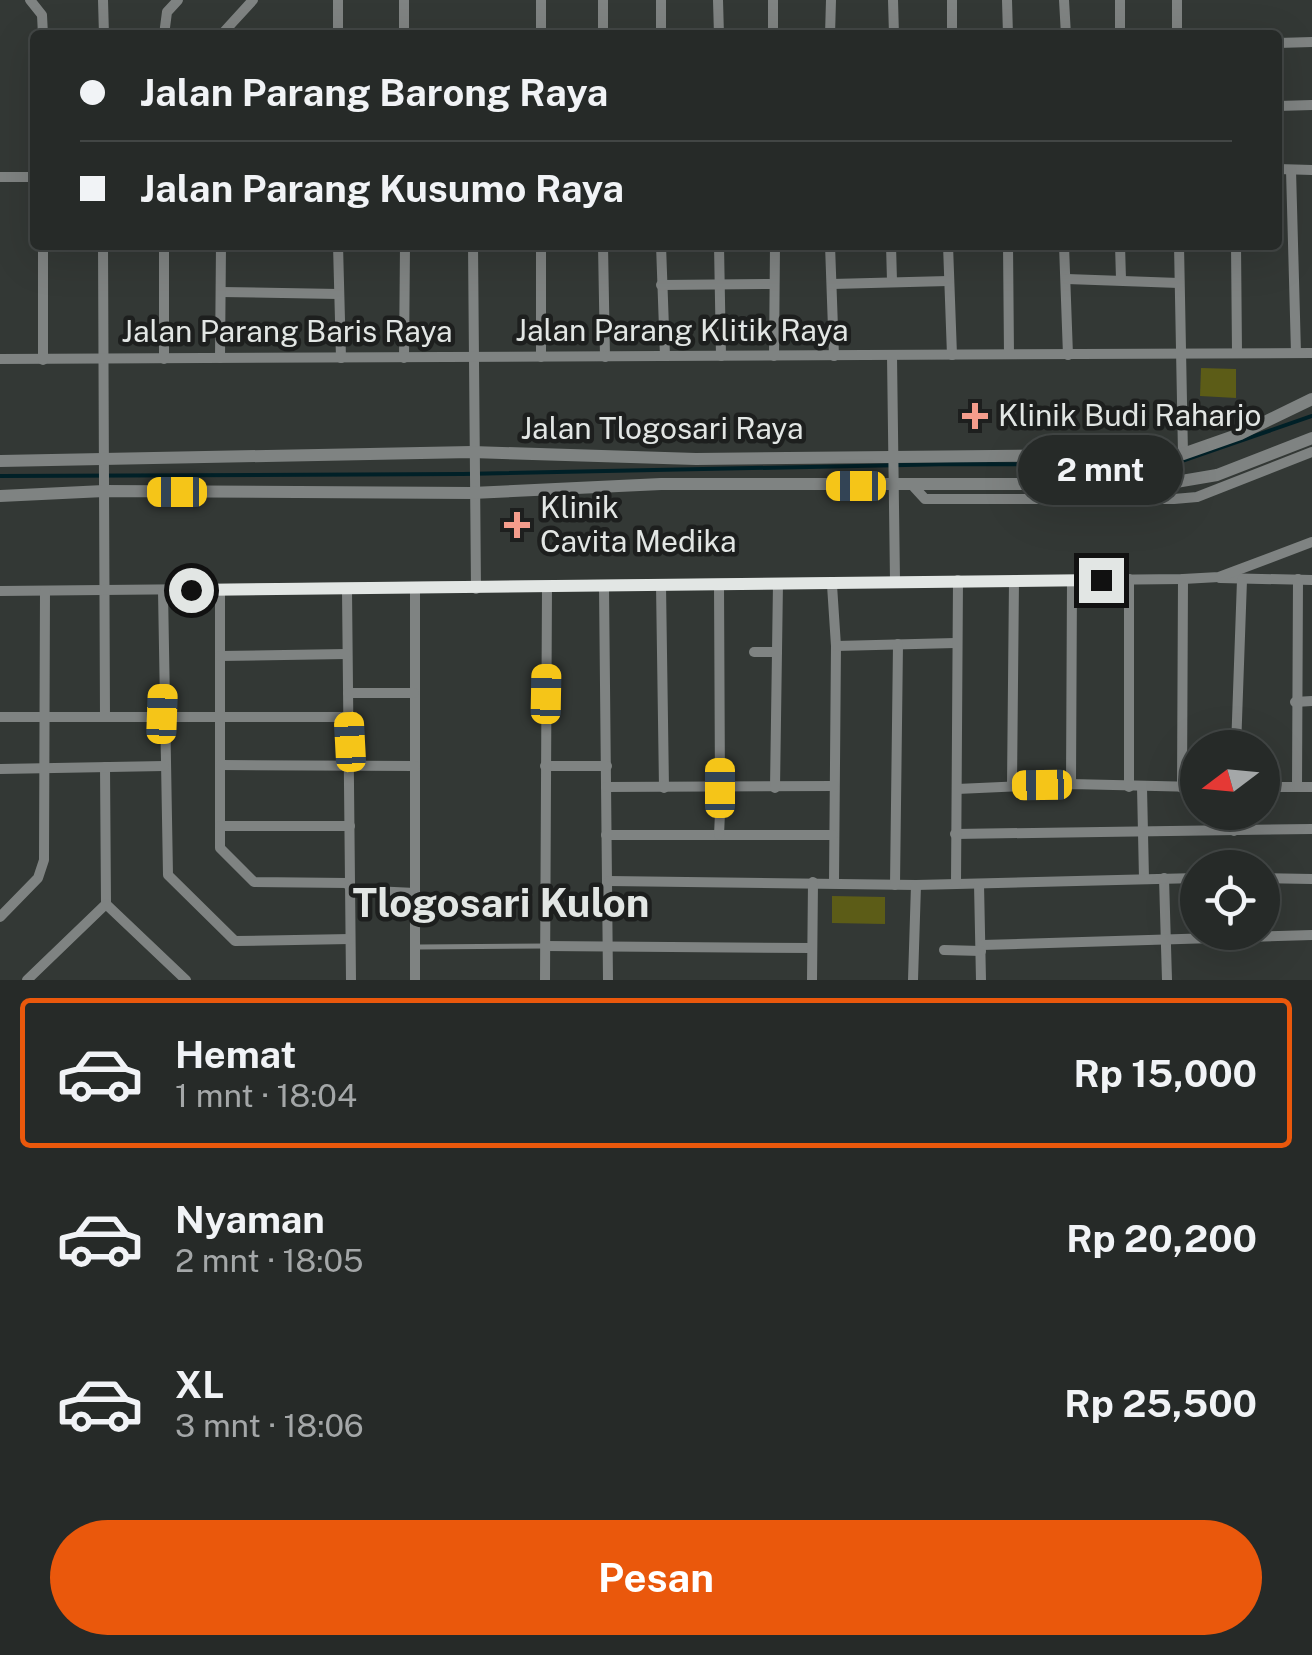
<!DOCTYPE html>
<html lang="id">
<meta charset="utf-8">
<style>
:root{--surface:#262a28;--page:#323634;--text:#f1f3f6;--muted:#a4a7a8;--line:#424645;--accent:#ea580c}
body{margin:0;font-family:"Public Sans",sans-serif;background:var(--page);color:var(--text);height:100vh;display:flex;flex-direction:column;font-size:38px;white-space:nowrap}
*{box-sizing:border-box;margin:0}
p{font-size:32px;color:var(--muted)}
.icon{flex:none;width:55px;height:55px;fill:none;stroke:currentColor;stroke-width:2;stroke-linecap:round;stroke-linejoin:round}
.map{position:relative;height:980px;overflow:hidden}
.drawer{display:flex;flex-direction:column;background:var(--surface);flex:1}
.drawer>*{flex:none}
.hud{position:absolute;left:30px;top:30px;width:1252px;height:220px;border-radius:10px;box-shadow:0 10px 40px #0002,0 0 0 2px var(--line);display:grid;align-content:center;height:220px;padding:0 50px;background:var(--surface)}
.needle{width:65px;rotate:254deg}
.controls{position:absolute;left:1180px;top:730px;display:grid;gap:20px}
.controls a{display:grid;place-items:center;width:100px;height:100px;border-radius:50%;background:var(--surface);box-shadow:0 10px 40px #0002,0 0 0 2px var(--line);font-size:50px}
.end{position:absolute;width:45px;height:45px;margin:-22px;border:12px solid #e2e6e4;background:#111;box-shadow:0 0 0 5px #111}
.from{border-radius:50%}
.bubble{position:absolute;height:70px;border-radius:35px;background:var(--surface);box-shadow:0 10px 40px #0002,0 0 0 2px var(--line);font-size:32px;font-weight:700;line-height:70px;text-align:center}
.car{position:absolute;width:30px;height:60px;margin:-30px -15px;border-radius:12px;box-shadow:0 0 8px 2px #0007;background:linear-gradient(#f5c518 24%,#345 0 40%,#f5c518 0 76%,#345 0 86%,#f5c518 0)}
.hud b{display:flex;align-items:center;gap:35px;height:95px;font-size:38px}
.hud b+b{border-top:2px solid var(--line)}
.hud i{width:25px;height:25px;background:var(--text)}
ul{padding:18px 0 0;list-style:none}
li{display:flex;align-items:center;gap:30px;height:150px;margin:0 20px 15px;padding:0 30px;border:5px solid transparent;border-radius:10px}
li div{flex:1}
li b{display:block;font-size:38px}
li em{font-style:normal;font-weight:700}
li.on{border-color:var(--accent)}
li>.icon{width:90px;height:90px;stroke-width:1.5}
.cta{display:flex;gap:20px;margin-top:auto;padding:20px 50px}
.cta a{flex:1;height:115px;border-radius:60px;background:var(--accent);color:#fff;font-size:40px;font-weight:700;line-height:115px;text-align:center}
.map>svg:first-child{display:block}
.green{fill:#5c5c17}
.lines{fill:none;stroke-linecap:round;stroke-linejoin:round}
.stream{stroke:#002027;stroke-width:4}
.service{stroke:#7f8382;stroke-width:5}
.minor{stroke:#7f8382;stroke-width:10}
.tertiary{stroke:#7f8382;stroke-width:12}
.route{stroke:#e2e6e4;stroke-width:12}
.poi-dot{fill:#f49d8c;stroke:#1d1f1e;stroke-width:4}
.labels{text-anchor:middle;stroke-width:9;stroke-linejoin:round;paint-order:stroke}
.street-label{font-size:30px;fill:#e2e6e4;stroke:#1d1f1e}
.poi-label{font-size:30px;fill:#e2e6e4;stroke:#1d1f1e;text-anchor:start}
.district-label{font-size:40px;font-weight:bold;fill:#e2e6e4;stroke:#1d1f1e}
</style>
<div class="map">
<svg width="1312" height="980" viewBox="0 0 1312 980">
<rect width="100%" height="100%" fill="#333835"/>
<g class="green">
<polygon points="1201,368 1236,369 1236,398 1200,396"/>
<polygon points="832,896 885,897 885,924 832,923"/>
</g>
<g class="lines">
<polyline class="stream" points="0,476 463,474 952,464 1170,465 1312,416"/>
<polyline class="service" points="418,947 545,946"/>
<g class="minor">
<polyline points="30,0 42,15 43,35"/>
<polyline points="103,0 104,35"/>
<polyline points="338,0 338,35"/>
<polyline points="404,0 404,35"/>
<polyline points="541,0 541,35"/>
<polyline points="603,0 603,35"/>
<polyline points="661,0 661,35"/>
<polyline points="718,0 719,35"/>
<polyline points="773,0 773,35"/>
<polyline points="893,0 894,35"/>
<polyline points="952,0 952,35"/>
<polyline points="1007,0 1008,35"/>
<polyline points="1064,0 1066,35"/>
<polyline points="164,35 167,12 178,0"/>
<polyline points="221,35 253,0"/>
<polyline points="830,35 831,0"/>
<polyline points="1120,35 1120,0"/>
<polyline points="1177,35 1177,0"/>
<polyline points="1278,43 1312,42"/>
<polyline points="1278,106 1312,105"/>
<polyline points="1278,169 1312,170"/>
<polyline points="1291,170 1296,353"/>
<polyline points="0,177 35,177"/>
<polyline points="103,245 105,717"/>
<polyline points="338,245 341,358"/>
<polyline points="473,245 476,589"/>
<polyline points="541,245 541,357"/>
<polyline points="603,245 605,357"/>
<polyline points="661,245 665,356"/>
<polyline points="719,245 721,356"/>
<polyline points="830,245 834,356"/>
<polyline points="891,245 892,281"/>
<polyline points="948,245 952,355"/>
<polyline points="1008,245 1009,354"/>
<polyline points="1064,245 1068,355"/>
<polyline points="1120,245 1121,279"/>
<polyline points="1179,245 1183,454"/>
<polyline points="1236,245 1237,352"/>
<polyline points="1067,279 1179,283"/>
<polyline points="832,284 948,281"/>
<polyline points="661,285 774,284"/>
<polyline points="221,292 339,294"/>
<polyline points="774,356 775,245"/>
<polyline points="892,356 895,581"/>
<polyline points="220,358 221,245"/>
<polyline points="404,358 405,245"/>
<polyline points="0,359 1312,353"/>
<polyline points="164,359 164,245"/>
<polyline points="43,360 43,245"/>
<polyline points="914,487 925,499 1174,499 1197,497 1312,452"/>
<polyline points="1220,578 1312,580"/>
<polyline points="661,585 664,788"/>
<polyline points="719,585 720,789"/>
<polyline points="832,585 836,646 834,882"/>
<polyline points="604,587 608,980"/>
<polyline points="220,590 220,848 254,882 347,883 352,890 415,893"/>
<polyline points="347,590 351,980"/>
<polyline points="415,590 415,980"/>
<polyline points="0,591 1183,579 1219,577 1312,542"/>
<polyline points="163,591 168,875 235,941 350,939"/>
<polyline points="836,646 955,643"/>
<polyline points="754,652 777,652"/>
<polyline points="220,656 346,654"/>
<polyline points="348,693 414,693"/>
<polyline points="1295,702 1312,701"/>
<polyline points="0,717 348,717"/>
<polyline points="1236,748 1242,580"/>
<polyline points="221,765 415,766"/>
<polyline points="545,766 607,766"/>
<polyline points="105,767 106,904"/>
<polyline points="0,769 164,766"/>
<polyline points="1071,784 1072,580"/>
<polyline points="1012,786 1014,580"/>
<polyline points="606,787 834,786"/>
<polyline points="1129,787 1129,579"/>
<polyline points="1142,787 1144,879"/>
<polyline points="1262,787 1312,787"/>
<polyline points="1297,787 1298,579"/>
<polyline points="775,788 778,583"/>
<polyline points="1182,788 1183,579"/>
<polyline points="957,789 1071,784 1198,787"/>
<polyline points="220,826 350,826"/>
<polyline points="1234,831 1234,812"/>
<polyline points="955,834 1312,829"/>
<polyline points="606,835 833,835"/>
<polyline points="719,835 720,813"/>
<polyline points="1164,878 1167,980"/>
<polyline points="1262,878 1312,879"/>
<polyline points="609,881 916,885 1198,878"/>
<polyline points="956,884 958,580"/>
<polyline points="979,884 981,980"/>
<polyline points="895,885 898,644"/>
<polyline points="0,917 38,878 44,860 45,591"/>
<polyline points="982,945 1312,935"/>
<polyline points="545,946 812,948"/>
<polyline points="944,950 981,951"/>
<polyline points="27,980 106,904 186,980"/>
<polyline points="545,980 547,587"/>
<polyline points="812,980 813,882"/>
<polyline points="913,980 916,885"/>
</g>
<g class="tertiary">
<polyline points="0,461 472,452 696,459 1183,454 1240,434 1312,399"/>
<polyline points="0,496 104,491 472,493 661,484 1164,484 1217,475 1312,438"/>
</g>
</g>
<g class="lines">
<polyline class="route" points="191,590 1101,580"/>
</g>
<g class="poi-dot">
<path d="M970 401h10v10h10v10h-10v10h-10v-10h-10v-10h10z"/>
<path d="M512 510h10v10h10v10h-10v10h-10v-10h-10v-10h10z"/>
</g>
<g class="labels">
<g class="street-label">
<text x="682" y="341">Jalan Parang Klitik Raya</text>
<text x="287" y="342">Jalan Parang Baris Raya</text>
<text x="662" y="439">Jalan Tlogosari Raya</text>
</g>
<g class="poi-label">
<text x="998" y="426">Klinik Budi Raharjo</text>
<text x="540" y="518">Klinik<tspan x="540" dy="34">Cavita Medika</tspan></text>
</g>
<g class="district-label">
<text x="501" y="917">Tlogosari Kulon</text>
</g>
</g>
</svg>
<div class="controls">
<a><svg class="needle" viewBox="-14 -14 28 28"><path d="M0-13l5 13h-10z" fill="#e53935"/><path d="M0 13l5-13h-10z" fill="#a4a7a8"/></svg></a>
<a><svg class="icon" aria-label="locate" viewBox="0 0 24 24"><circle cx="12" cy="12" r="6"/><path d="M12 2v4M12 18v4M2 12h4M18 12h4"/></svg></a>
</div>
<i class="end from" style="left:191px;top:590px"></i>
<i class="end" style="left:1101px;top:580px"></i>
<div class="bubble" style="left:1018px;top:435px;width:165px">2 mnt</div>
<i class="car" style="left:856px;top:486px;rotate:270deg"></i>
<i class="car" style="left:177px;top:492px;rotate:270deg"></i>
<i class="car" style="left:546px;top:694px;rotate:1deg"></i>
<i class="car" style="left:162px;top:714px;rotate:2deg"></i>
<i class="car" style="left:350px;top:742px;rotate:357deg"></i>
<i class="car" style="left:1042px;top:785px;rotate:269deg"></i>
<i class="car" style="left:720px;top:788px;rotate:0deg"></i>
<div class="hud">
<b><i class="from"></i>Jalan Parang Barong Raya</b>
<b><i></i>Jalan Parang Kusumo Raya</b>
</div>
</div>
<section class="drawer">
<ul>
<li class="on"><svg class="icon" aria-label="car" viewBox="0 0 24 24"><path d="M5 17H2v-5l4-1 3-4h7l3 4 3 1v5h-3M9 17h6M6 11h13"/><circle cx="7" cy="17" r="2"/><circle cx="17" cy="17" r="2"/></svg><div><b>Hemat</b><p>1 mnt · 18:04</p></div><em>Rp 15,000</em></li>
<li><svg class="icon" aria-label="car" viewBox="0 0 24 24"><path d="M5 17H2v-5l4-1 3-4h7l3 4 3 1v5h-3M9 17h6M6 11h13"/><circle cx="7" cy="17" r="2"/><circle cx="17" cy="17" r="2"/></svg><div><b>Nyaman</b><p>2 mnt · 18:05</p></div><em>Rp 20,200</em></li>
<li><svg class="icon" aria-label="car" viewBox="0 0 24 24"><path d="M5 17H2v-5l4-1 3-4h7l3 4 3 1v5h-3M9 17h6M6 11h13"/><circle cx="7" cy="17" r="2"/><circle cx="17" cy="17" r="2"/></svg><div><b>XL</b><p>3 mnt · 18:06</p></div><em>Rp 25,500</em></li>
</ul>
<div class="cta"><a>Pesan</a></div>
</section>
